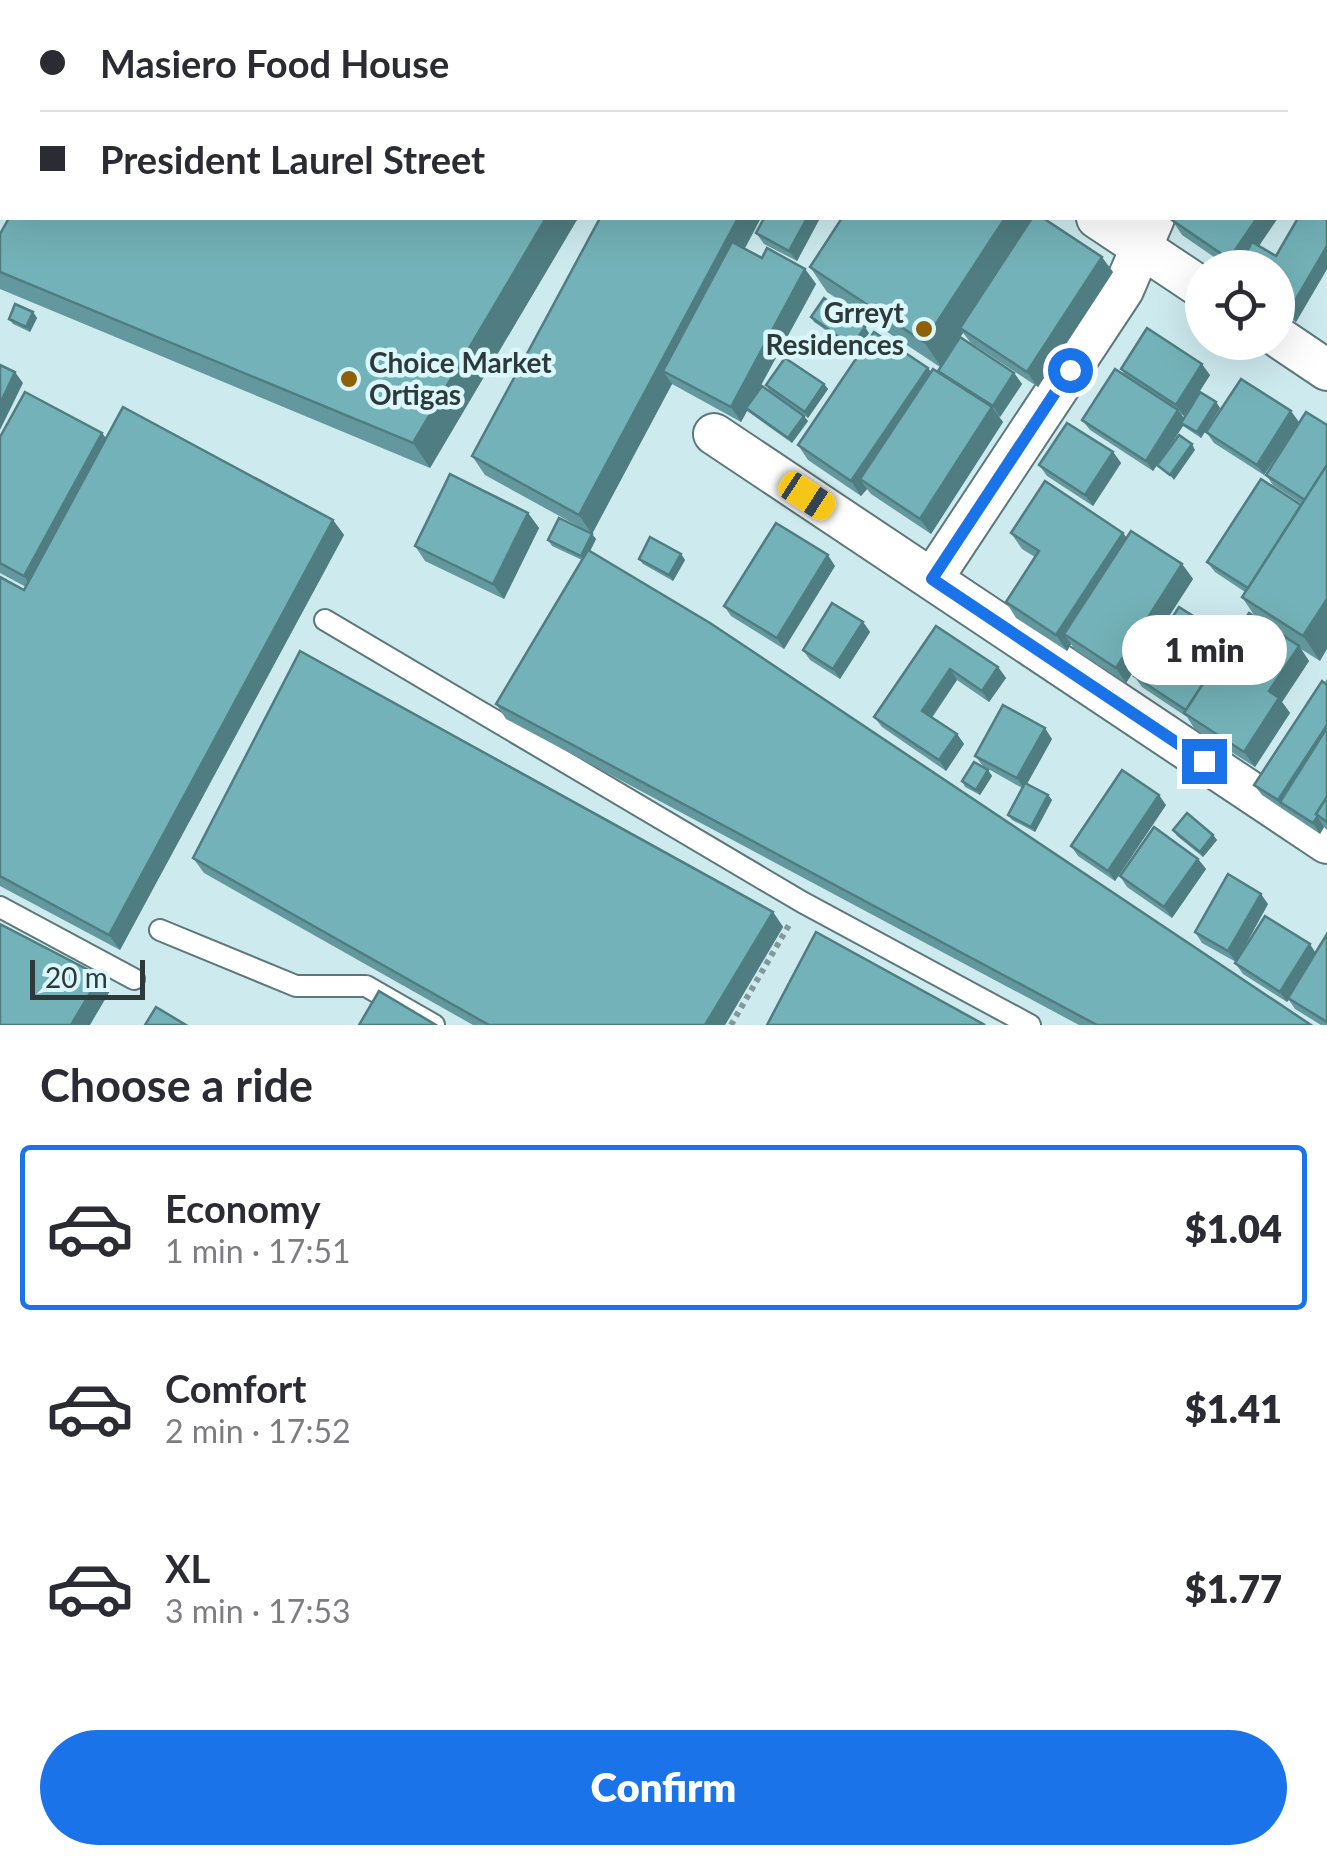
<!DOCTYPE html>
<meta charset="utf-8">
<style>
:root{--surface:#fff;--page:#f2f2f3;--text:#2b2b33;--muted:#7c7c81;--line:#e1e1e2;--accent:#1a73e8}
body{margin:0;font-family:Lato,sans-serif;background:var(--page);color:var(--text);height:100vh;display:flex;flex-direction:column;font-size:38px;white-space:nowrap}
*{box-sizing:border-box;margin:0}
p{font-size:32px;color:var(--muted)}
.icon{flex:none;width:55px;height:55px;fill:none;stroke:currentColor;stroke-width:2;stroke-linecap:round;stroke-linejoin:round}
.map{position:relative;height:1025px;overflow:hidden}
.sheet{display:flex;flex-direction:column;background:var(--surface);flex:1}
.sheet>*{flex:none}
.guide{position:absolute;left:0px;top:0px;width:1328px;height:220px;box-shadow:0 10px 40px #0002;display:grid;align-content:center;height:220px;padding:0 40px;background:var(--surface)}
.tools{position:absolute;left:1185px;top:250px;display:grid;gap:20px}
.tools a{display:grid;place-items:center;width:110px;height:110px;border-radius:50%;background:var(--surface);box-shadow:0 10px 40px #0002;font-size:50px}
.scale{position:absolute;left:30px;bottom:25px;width:115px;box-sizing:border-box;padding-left:10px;border:5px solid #2d393a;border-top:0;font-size:28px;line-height:35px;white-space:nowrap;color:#2d393a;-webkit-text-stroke:8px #daf8fb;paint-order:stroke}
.end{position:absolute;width:45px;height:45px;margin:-22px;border:12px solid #1a73e8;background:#fff;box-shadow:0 0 0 5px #fff}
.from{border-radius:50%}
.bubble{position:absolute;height:70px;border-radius:35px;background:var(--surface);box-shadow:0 10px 40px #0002;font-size:32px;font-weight:800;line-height:70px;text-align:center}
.car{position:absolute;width:30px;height:60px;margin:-30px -15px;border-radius:12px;box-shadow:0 0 8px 2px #0007;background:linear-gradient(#f5c518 24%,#345 0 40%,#f5c518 0 76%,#345 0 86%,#f5c518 0)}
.guide b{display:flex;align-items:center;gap:35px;height:95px;font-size:38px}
.guide b+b{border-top:2px solid var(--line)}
.guide i{width:25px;height:25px;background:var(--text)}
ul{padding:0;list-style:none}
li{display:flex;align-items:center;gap:30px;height:165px;margin:0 20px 15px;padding:0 20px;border:5px solid transparent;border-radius:10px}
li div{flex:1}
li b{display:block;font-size:38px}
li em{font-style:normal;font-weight:800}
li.active{border-color:var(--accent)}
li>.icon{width:90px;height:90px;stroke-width:1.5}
h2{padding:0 40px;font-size:45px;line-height:120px}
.cta{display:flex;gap:20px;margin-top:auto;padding:20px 40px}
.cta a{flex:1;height:115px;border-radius:60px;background:var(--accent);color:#fff;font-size:40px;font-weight:800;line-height:115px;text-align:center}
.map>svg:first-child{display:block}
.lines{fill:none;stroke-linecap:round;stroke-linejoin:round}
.lane-casing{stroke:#5d787b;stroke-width:24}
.street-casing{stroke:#5d787b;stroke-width:44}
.primary-casing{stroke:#7e6537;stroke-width:59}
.path{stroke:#829799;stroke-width:6;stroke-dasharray:5 5;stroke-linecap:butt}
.lane{stroke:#fff;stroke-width:20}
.street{stroke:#fff;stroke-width:40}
.primary{stroke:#ccb186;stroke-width:55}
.wall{fill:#63999e}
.shaded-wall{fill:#507d81}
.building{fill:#73b2b8;stroke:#507d81;stroke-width:2.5}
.route{stroke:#1a73e8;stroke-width:12}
.poi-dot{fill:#8e6008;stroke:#daf8fb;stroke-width:4}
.labels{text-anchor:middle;stroke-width:9;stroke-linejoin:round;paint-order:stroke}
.poi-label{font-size:28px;font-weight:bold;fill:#2d393a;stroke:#daf8fb;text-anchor:end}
</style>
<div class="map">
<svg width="1327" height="1025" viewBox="0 0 1327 1025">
<rect width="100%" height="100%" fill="#cdeaee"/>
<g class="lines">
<defs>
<g id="lane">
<polyline points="325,620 802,902 1030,1025"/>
<polyline points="0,907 134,979"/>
<polyline points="160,930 296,986 366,986 434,1025"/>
</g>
<g id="street">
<polyline points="775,0 779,2"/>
<polyline points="1279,2 1280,0"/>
<polyline points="1097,218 1202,288"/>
<polyline points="1278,337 1327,370"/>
<polyline points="714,434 1327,843"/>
<polyline points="932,579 1123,290 1154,218"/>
</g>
<g id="primary">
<polyline points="92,2 93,0"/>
<polyline points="0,39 2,34"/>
<polyline points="0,152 2,148"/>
</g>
</defs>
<use href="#lane" class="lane-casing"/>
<use href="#street" class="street-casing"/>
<use href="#primary" class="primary-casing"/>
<polyline class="path" points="731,1025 789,925"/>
<use href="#lane" class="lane"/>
<use href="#street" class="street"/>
<use href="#primary" class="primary"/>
</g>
<g class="wall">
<polygon points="1327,212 1327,269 1296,322 1278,311 1278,268 1230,268 1182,235 1172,220 1259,246 1276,256"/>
<polygon points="9,218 578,218 430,468 0,289 0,234"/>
<polygon points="820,218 797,261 764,244 756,233"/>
<polygon points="745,248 762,258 805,269 816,284 758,391 808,421 792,443 747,411 741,422 672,384 592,534 485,475 472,456"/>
<polygon points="810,267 1113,272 1038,387 971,343 963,333 960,337 1014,373 1022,384 1000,417 998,416 1003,422 931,534 871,494 867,489 861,496 808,460 798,445 928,368 931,372 939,373 940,367 827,292"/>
<polygon points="33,312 37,318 30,332 13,324 9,319"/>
<polygon points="811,317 869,333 856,351 814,322"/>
<polygon points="1121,369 1210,375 1184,416 1181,414 1184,418 1216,402 1220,408 1201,438 1183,426 1153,471 1090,430 1082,420 1125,375"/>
<polygon points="824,384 828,389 808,418 770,391 766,385"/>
<polygon points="1306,412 1320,661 1301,649 1309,661 1282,702 1290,713 1255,767 1194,728 1187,717 1142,687 1134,676 1231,640 1256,618 1242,597 1245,592 1215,572 1207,562 1301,505 1302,504 1273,485 1266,475"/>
<polygon points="1299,422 1264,475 1214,443 1206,432"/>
<polygon points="102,433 106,438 333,520 344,535 120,950 0,886 0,577 24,590 26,587 0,573 0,437"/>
<polygon points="1113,452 1121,463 1093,506 1047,476 1039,465"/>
<polygon points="528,513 539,528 504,599 425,561 415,546"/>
<polygon points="1011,533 1123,533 1127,538 1182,564 1193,579 1126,683 1075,650 1071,644 1067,651 1016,618 1006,602 1035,557 1022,549"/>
<polygon points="592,534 596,539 590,551 1311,1025 1079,1025 506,719 496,704 582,560 552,546 548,540"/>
<polygon points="681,554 685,560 673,581 643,564 639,559"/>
<polygon points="835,566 784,649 731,616 724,606"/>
<polygon points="863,622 870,632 840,679 810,660 803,650"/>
<polygon points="936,626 998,667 1006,678 989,702 957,680 932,718 957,734 964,744 946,771 882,727 874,717"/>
<polygon points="1327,679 1327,830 1324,827 1320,834 1262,795 1254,785"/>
<polygon points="1052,739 1027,784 1048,795 1052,800 1035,832 1012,820 1008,815 1022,788 983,766 975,756"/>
<polygon points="988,770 992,776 980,795 965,787 962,781"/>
<polygon points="1166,805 1115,881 1078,856 1071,846"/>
<polygon points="1173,830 1213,835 1217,840 1203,857 1177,836"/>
<polygon points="193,858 773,912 783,927 725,1025 473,1025 204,873"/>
<polygon points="1198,859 1206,869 1172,918 1127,887 1120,876"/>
<polygon points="1268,904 1236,962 1202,943 1195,932"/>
<polygon points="1327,934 1327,1025 1321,1025 1295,1009 1289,1000 1287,1002 1243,974 1235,963 1316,953"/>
</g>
<g class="shaded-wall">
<polygon points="431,0 462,0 461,2 430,2"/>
<polygon points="879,0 893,0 891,2 877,2"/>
<polygon points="1245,0 1258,0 1257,2 1243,2"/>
<polygon points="546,218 578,218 430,468 413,443"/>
<polygon points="738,218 761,218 676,378 663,371 672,384 592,534 579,515"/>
<polygon points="807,218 820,218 797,261 789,251"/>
<polygon points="1005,218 1034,218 960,328 963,333 941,367 924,342"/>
<polygon points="1257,218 1278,218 1244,268 1235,268 1229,259"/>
<polygon points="1327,246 1327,269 1296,322 1289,311"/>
<polygon points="1102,257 1113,272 1038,387 1027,372"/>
<polygon points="805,269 816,284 741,422 731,407"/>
<polygon points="33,312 37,318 30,332 26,327"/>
<polygon points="865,327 869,333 856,351 852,346"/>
<polygon points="1202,364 1210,375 1184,416 1176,405"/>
<polygon points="928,368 938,383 860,479 867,489 861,496 851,481"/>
<polygon points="15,372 23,383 0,430 0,404"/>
<polygon points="1014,373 1022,384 1000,417 993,406"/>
<polygon points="824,384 828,389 808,418 805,412"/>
<polygon points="1216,402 1220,408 1201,438 1197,432"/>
<polygon points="992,407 1003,422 931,534 920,519"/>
<polygon points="1178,410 1186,421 1181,423 1183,426 1153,471 1146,461"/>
<polygon points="1291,411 1299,422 1264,475 1257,465"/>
<polygon points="804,416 808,421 792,443 788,438"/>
<polygon points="102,433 112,448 35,592 24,576"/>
<polygon points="1192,444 1195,450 1174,480 1170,475"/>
<polygon points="1113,452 1121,463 1093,506 1085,495"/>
<polygon points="528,513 539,528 504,599 493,584"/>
<polygon points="333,520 344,535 120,950 109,935"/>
<polygon points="1123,533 1133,548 1064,634 1071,644 1067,651 1056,635"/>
<polygon points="592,534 596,539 585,561 581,556"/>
<polygon points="681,554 685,560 673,581 669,575"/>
<polygon points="828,555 835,566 784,649 777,638"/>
<polygon points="1182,564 1193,579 1126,683 1116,668"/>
<polygon points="1327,599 1327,649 1320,661 1303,636"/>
<polygon points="863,622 870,632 840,679 833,669"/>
<polygon points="1299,646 1309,661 1282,702 1290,713 1255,767 1244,752 1269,691"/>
<polygon points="998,667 1006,678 989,702 982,691"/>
<polygon points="950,669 957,680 929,721 922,711"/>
<polygon points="1327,725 1327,747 1280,802 1285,811 1278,800"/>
<polygon points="1045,728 1052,739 1024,789 1017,778"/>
<polygon points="957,734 964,744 946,771 939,760"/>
<polygon points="988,770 992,776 980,795 976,790"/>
<polygon points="1048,795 1052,800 1035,832 1031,827"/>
<polygon points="1159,795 1166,805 1115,881 1108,871"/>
<polygon points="1317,816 1324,827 1320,834 1313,823"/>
<polygon points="1213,835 1217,840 1203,857 1200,852"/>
<polygon points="1198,859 1206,869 1172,918 1164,907"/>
<polygon points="1261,894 1268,904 1236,962 1228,951"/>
<polygon points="773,912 783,927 725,1025 705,1025"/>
<polygon points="1310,944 1317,955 1287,1002 1280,992"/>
<polygon points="100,976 110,991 90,1025 71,1025"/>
</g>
<g class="building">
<polygon points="131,0 431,0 430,2 130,2"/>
<polygon points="468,0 488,0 487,2 467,2"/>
<polygon points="504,0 546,0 551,2 502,2"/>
<polygon points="564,0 582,0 581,2 569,2"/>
<polygon points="618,0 659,0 657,2 616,2"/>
<polygon points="669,0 726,0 725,2 668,2"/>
<polygon points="850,0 879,0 877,2 853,2"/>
<polygon points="907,0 1007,0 1006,2 906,2"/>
<polygon points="1016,0 1097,0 1101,2 1015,2"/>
<polygon points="1165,0 1245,0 1243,2 1169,2"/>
<polygon points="1327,9 1327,74 1325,73 1325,12"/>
<polygon points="1325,127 1327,128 1327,181 1325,180"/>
<polygon points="1325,211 1327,212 1327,246 1289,311 1278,305 1278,268 1238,268 1252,242 1276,256 1298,218 1325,218"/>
<polygon points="9,218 546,218 413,443 0,272 0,234"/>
<polygon points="600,218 738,218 579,515 472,456"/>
<polygon points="764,218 807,218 789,251 756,233"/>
<polygon points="842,218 1005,218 924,342 810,267"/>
<polygon points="1032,218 1043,218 1102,257 1027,372 960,328"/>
<polygon points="1173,218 1257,218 1229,259 1172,220"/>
<polygon points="732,242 762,258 767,248 805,269 731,407 663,371"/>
<polygon points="824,298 865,327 852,346 811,317"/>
<polygon points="15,304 33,312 26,327 9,319"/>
<polygon points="1147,328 1202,364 1176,405 1121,369"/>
<polygon points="874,332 928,368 851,481 798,445"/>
<polygon points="960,337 1014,373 993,406 938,371"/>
<polygon points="785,358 824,384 805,412 766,385"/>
<polygon points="0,365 15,372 0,404"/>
<polygon points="933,369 992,407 920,519 860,479"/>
<polygon points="1115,369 1178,410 1146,461 1082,420"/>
<polygon points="1241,379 1291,411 1257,465 1206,432"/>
<polygon points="762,386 804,416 788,438 746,408"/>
<polygon points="25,392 102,433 24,576 0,563 0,437"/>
<polygon points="1200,392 1216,402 1197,432 1181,423"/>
<polygon points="123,407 333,520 109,935 0,876 0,577 24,590"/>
<polygon points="1306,412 1327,425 1327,465 1305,500 1266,475"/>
<polygon points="1067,423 1113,452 1085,495 1039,465"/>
<polygon points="1179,435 1192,444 1170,475 1157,465"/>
<polygon points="1327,465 1327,599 1303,636 1242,597"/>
<polygon points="450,474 528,513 493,584 415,546"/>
<polygon points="1261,479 1301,505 1248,588 1207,562"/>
<polygon points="1045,481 1123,533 1056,635 1006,602 1039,551 1011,533"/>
<polygon points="559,518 592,534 581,556 548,540"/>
<polygon points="776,523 828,555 777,638 724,606"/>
<polygon points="1131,531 1182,564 1116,668 1064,634"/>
<polygon points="650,537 681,554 669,575 639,559"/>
<polygon points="588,550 710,623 1311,1025 1097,1025 496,704"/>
<polygon points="832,603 863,622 833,669 803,650"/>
<polygon points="1179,607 1231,640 1186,710 1134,676"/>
<polygon points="1249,613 1299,646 1269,691 1279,698 1244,752 1184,713"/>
<polygon points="936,626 998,667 982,691 950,669 922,711 957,734 939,760 874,717"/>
<polygon points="300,651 773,912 705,1025 489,1025 193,858"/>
<polygon points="1322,681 1327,685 1327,725 1278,800 1254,785"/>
<polygon points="1003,705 1045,728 1017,778 975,756"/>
<polygon points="1327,728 1327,797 1316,814 1318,816 1313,823 1280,802"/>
<polygon points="974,762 988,770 976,790 962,781"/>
<polygon points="1122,770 1159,795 1108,871 1071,846"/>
<polygon points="1025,783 1048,795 1031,827 1008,815"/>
<polygon points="1327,797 1327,822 1316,814"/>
<polygon points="1187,813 1213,835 1200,852 1173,830"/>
<polygon points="1154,827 1198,859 1164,907 1120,876"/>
<polygon points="1228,874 1261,894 1228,951 1195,932"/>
<polygon points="1265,916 1310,944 1280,992 1235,963"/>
<polygon points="0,924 100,976 71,1025 0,1025"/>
<polygon points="816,932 985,1025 767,1025"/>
<polygon points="1327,934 1327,1022 1288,998"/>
<polygon points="379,991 436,1025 359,1025"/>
<polygon points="156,1007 186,1025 145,1025"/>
</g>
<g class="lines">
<polyline class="route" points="1070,370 932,579 1204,761"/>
</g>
<g class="poi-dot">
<circle cx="924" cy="329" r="10"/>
<circle cx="349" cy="379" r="10"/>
</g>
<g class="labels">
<g class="poi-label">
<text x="904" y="323">Grreyt<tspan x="904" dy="32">Residences</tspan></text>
<text x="369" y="373" text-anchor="start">Choice Market<tspan x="369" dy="32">Ortigas</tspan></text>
</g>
</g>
</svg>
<div class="tools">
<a><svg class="icon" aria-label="locate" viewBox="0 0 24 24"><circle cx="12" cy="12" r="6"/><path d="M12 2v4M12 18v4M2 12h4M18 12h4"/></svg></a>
</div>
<div class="scale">20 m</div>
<i class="end from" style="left:1070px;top:370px"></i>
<i class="end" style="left:1204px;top:761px"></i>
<div class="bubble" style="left:1122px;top:615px;width:165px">1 min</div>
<i class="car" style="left:807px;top:496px;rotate:123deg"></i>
<div class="guide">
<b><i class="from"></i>Masiero Food House</b>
<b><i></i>President Laurel Street</b>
</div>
</div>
<section class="sheet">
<h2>Choose a ride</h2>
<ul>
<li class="active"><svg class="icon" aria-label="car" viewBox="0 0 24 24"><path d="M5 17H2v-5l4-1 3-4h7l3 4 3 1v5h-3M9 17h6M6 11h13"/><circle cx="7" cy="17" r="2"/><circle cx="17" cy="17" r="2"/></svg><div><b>Economy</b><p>1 min · 17:51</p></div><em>$1.04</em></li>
<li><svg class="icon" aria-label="car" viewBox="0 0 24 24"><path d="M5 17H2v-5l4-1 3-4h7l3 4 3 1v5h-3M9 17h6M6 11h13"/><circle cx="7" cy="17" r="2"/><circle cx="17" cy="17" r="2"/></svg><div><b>Comfort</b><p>2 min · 17:52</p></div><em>$1.41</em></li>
<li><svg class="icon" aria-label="car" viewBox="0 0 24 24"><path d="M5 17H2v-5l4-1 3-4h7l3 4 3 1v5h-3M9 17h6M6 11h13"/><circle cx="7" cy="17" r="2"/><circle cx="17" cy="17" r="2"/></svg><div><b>XL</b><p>3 min · 17:53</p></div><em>$1.77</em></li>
</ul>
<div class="cta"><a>Confirm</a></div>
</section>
